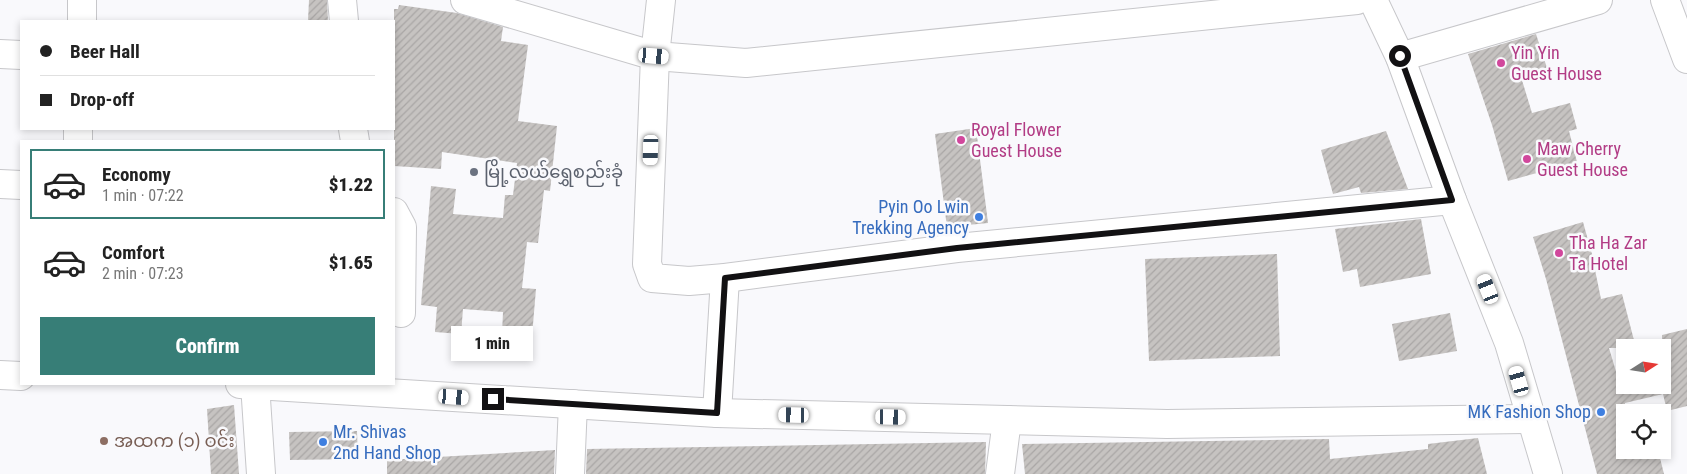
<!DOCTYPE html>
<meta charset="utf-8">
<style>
:root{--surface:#fff;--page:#f6f6f6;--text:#222;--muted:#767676;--line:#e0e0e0;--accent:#377e77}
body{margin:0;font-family:"Roboto Condensed","Noto Sans Myanmar",sans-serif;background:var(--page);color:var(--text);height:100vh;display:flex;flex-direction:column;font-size:19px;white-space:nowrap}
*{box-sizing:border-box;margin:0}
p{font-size:16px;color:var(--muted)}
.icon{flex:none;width:28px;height:28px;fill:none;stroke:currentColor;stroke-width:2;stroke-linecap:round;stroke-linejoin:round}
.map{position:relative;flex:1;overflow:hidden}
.drawer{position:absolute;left:20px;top:140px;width:375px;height:245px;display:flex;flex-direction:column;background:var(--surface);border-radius:0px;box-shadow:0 2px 8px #0003}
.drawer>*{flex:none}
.top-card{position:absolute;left:20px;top:20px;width:375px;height:110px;border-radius:0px;box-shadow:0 2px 8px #0003;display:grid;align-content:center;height:110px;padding:0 20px;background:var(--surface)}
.needle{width:32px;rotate:78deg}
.controls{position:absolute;left:1616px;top:339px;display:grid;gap:10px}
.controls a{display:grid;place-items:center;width:55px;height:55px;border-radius:0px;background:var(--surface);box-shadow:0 2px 8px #0003;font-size:25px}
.end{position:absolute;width:22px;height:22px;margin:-11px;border:6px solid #121113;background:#fff;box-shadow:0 0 0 2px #fff}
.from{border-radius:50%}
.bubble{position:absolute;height:35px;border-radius:0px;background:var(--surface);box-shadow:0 2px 8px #0003;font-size:16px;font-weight:800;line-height:35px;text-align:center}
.car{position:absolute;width:15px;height:30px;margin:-15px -8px;border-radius:6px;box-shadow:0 0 4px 1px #0007;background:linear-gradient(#fff 24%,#345 0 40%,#fff 0 76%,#345 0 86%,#fff 0)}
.top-card b{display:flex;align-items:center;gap:18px;height:48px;font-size:19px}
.top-card b+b{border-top:1px solid var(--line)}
.top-card i{width:12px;height:12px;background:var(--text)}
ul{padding:9px 0 0;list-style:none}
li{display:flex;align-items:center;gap:15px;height:70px;margin:0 10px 8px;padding:0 10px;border:2px solid transparent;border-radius:0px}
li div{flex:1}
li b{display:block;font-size:19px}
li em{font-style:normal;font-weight:800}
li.active{border-color:var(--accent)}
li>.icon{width:45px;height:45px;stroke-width:1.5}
.primary-button{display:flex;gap:10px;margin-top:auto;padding:10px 20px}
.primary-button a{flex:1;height:58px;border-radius:0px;background:var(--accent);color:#fff;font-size:20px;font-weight:800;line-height:58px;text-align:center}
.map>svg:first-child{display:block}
.building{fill:url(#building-hatch)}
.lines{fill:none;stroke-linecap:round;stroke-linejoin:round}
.minor-casing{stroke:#c7c7ca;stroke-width:30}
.highway-casing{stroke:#c7c7ca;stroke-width:30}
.minor{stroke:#fff;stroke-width:28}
.highway{stroke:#fff;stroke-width:28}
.route{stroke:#121113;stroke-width:6}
.hotel-dot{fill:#d1479c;stroke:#f9f9fc;stroke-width:2}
.worship-dot{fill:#6b7280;stroke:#f9f9fc;stroke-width:2}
.shop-dot{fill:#3f7fe0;stroke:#f9f9fc;stroke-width:2}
.education-dot{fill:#8d6e63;stroke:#f9f9fc;stroke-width:2}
.labels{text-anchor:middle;stroke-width:5;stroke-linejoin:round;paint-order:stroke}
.hotel-label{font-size:18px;fill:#b23c85;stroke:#f9f9fc;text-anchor:start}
.worship-label{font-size:18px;fill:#5b616d;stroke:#f9f9fc;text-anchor:start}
.shop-label{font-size:18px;fill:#366cbe;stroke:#f9f9fc;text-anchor:end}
.education-label{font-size:18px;fill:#785e54;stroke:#f9f9fc;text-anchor:start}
</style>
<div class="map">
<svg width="1687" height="474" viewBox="0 0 1687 474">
<defs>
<pattern id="building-hatch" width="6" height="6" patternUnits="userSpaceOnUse" patternTransform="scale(1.25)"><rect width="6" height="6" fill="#c6c3c1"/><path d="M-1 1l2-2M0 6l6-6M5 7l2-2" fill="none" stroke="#a9a6a5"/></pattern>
</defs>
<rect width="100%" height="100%" fill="#f9f9fc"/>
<g class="building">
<polygon points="309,0 327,0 328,21 308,21"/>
<polygon points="399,5 457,13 503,27 501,41 528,45 518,121 557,126 550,191 544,190 538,243 527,242 522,288 536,289 532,336 502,334 503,312 463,309 461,334 435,332 437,307 421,305 431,186 456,189 453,214 503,218 505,195 513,195 517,163 442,152 441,169 394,166 394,9 398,9"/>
<polygon points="1536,34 1547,68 1521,77 1532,113 1570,103 1577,129 1569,131 1577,162 1508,181 1492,125 1468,54"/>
<polygon points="976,128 988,223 947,227 935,134"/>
<polygon points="1386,131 1408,189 1361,193 1359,187 1333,194 1321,150"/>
<polygon points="1421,219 1431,274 1360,287 1357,269 1343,272 1335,229"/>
<polygon points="1583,222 1595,265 1594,265 1601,299 1622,294 1636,348 1609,348 1620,385 1662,385 1662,335 1687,329 1687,406 1667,411 1663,394 1625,403 1625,450 1643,450 1645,457 1659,454 1664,474 1597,474 1546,279 1533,237"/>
<polygon points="1277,254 1280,356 1149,361 1145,259"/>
<polygon points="1450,313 1457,351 1399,361 1392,324"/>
<polygon points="234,405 239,474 211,474 207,409"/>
<polygon points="357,431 358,459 290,460 289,432"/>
<polygon points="1478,438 1487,474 1025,474 1022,444 1329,439 1330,459 1428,449 1428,444"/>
<polygon points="986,442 985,474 586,474 587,449"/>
<polygon points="555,450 554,474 387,474 387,460"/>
</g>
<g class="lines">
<defs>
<g id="minor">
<polyline points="342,0 344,21"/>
<polyline points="465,0 655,56 746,63 1357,0"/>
<polyline points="661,0 655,56 647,264 652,278 689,281 725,278 957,248 1452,200"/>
<polyline points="1665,0 1687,59"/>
<polyline points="82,21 82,0"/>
<polyline points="0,54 21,55"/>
<polyline points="1400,57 1598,0"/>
<polyline points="353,129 355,141"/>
<polyline points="78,141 78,129"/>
<polyline points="0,184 21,185"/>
<polyline points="394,212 402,227 401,313"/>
<polyline points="0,375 21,376"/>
<polyline points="240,384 717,413 1167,424 1530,419"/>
<polyline points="255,384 261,474"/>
<polyline points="717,413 725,278"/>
<polyline points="570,474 573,404"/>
<polyline points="1000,474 1007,420"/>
</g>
<polyline id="highway" points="1373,0 1400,57 1452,200 1509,343 1548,474"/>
</defs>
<use href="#minor" class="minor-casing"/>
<use href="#highway" class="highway-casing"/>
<use href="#minor" class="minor"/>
<use href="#highway" class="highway"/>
</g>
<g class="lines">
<polyline class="route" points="493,399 717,413 725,278 957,248 1452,200 1400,56"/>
</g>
<g class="hotel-dot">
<circle cx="1501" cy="63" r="5"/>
<circle cx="961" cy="140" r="5"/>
<circle cx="1527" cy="159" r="5"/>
<circle cx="1559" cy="253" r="5"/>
</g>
<circle class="worship-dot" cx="474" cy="172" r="5"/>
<g class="shop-dot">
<circle cx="979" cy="217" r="5"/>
<circle cx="1601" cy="412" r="5"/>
<circle cx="323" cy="442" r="5"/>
</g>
<circle class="education-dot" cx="104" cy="441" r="5"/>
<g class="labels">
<g class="hotel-label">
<text x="1511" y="59">Yin Yin<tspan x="1511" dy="21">Guest House</tspan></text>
<text x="971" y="136">Royal Flower<tspan x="971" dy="21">Guest House</tspan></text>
<text x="1537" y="155">Maw Cherry<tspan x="1537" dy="21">Guest House</tspan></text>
<text x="1569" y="249">Tha Ha Zar<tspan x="1569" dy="21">Ta Hotel</tspan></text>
</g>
<g class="worship-label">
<text x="484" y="178">မြို့လယ်ရွှေစည်းခုံ</text>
</g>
<g class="shop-label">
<text x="969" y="213">Pyin Oo Lwin<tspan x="969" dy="21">Trekking Agency</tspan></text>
<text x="1591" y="418">MK Fashion Shop</text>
<text x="333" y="438" text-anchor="start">Mr. Shivas<tspan x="333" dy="21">2nd Hand Shop</tspan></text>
</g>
<g class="education-label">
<text x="114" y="447">အထက (၁) ဝင်း</text>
</g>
</g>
</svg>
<div class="controls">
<a><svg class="needle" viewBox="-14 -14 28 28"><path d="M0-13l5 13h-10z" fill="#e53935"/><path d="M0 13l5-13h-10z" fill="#767676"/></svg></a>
<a><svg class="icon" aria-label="locate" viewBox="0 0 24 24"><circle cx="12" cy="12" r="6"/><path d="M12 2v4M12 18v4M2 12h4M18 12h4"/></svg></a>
</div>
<i class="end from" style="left:1400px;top:56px"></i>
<i class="end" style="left:493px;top:399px"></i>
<div class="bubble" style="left:451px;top:326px;width:82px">1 min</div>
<i class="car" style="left:654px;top:56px;rotate:95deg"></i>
<i class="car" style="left:651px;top:150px;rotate:182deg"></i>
<i class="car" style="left:1488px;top:289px;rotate:338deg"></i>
<i class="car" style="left:1519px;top:381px;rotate:344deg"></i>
<i class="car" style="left:454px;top:397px;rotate:94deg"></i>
<i class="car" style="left:794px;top:415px;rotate:271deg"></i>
<i class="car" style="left:891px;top:417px;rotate:91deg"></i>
<div class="top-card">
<b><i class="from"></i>Beer Hall</b>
<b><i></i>Drop-off</b>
</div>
<section class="drawer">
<ul>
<li class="active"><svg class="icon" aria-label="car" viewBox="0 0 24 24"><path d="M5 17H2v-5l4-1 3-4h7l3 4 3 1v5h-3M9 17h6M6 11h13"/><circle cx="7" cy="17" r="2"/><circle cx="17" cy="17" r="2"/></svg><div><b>Economy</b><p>1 min · 07:22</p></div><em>$1.22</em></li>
<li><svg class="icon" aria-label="car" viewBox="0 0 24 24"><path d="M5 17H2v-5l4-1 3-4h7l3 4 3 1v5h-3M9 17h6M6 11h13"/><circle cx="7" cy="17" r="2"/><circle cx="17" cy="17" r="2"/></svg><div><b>Comfort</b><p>2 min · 07:23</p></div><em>$1.65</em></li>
</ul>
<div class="primary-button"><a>Confirm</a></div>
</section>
</div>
